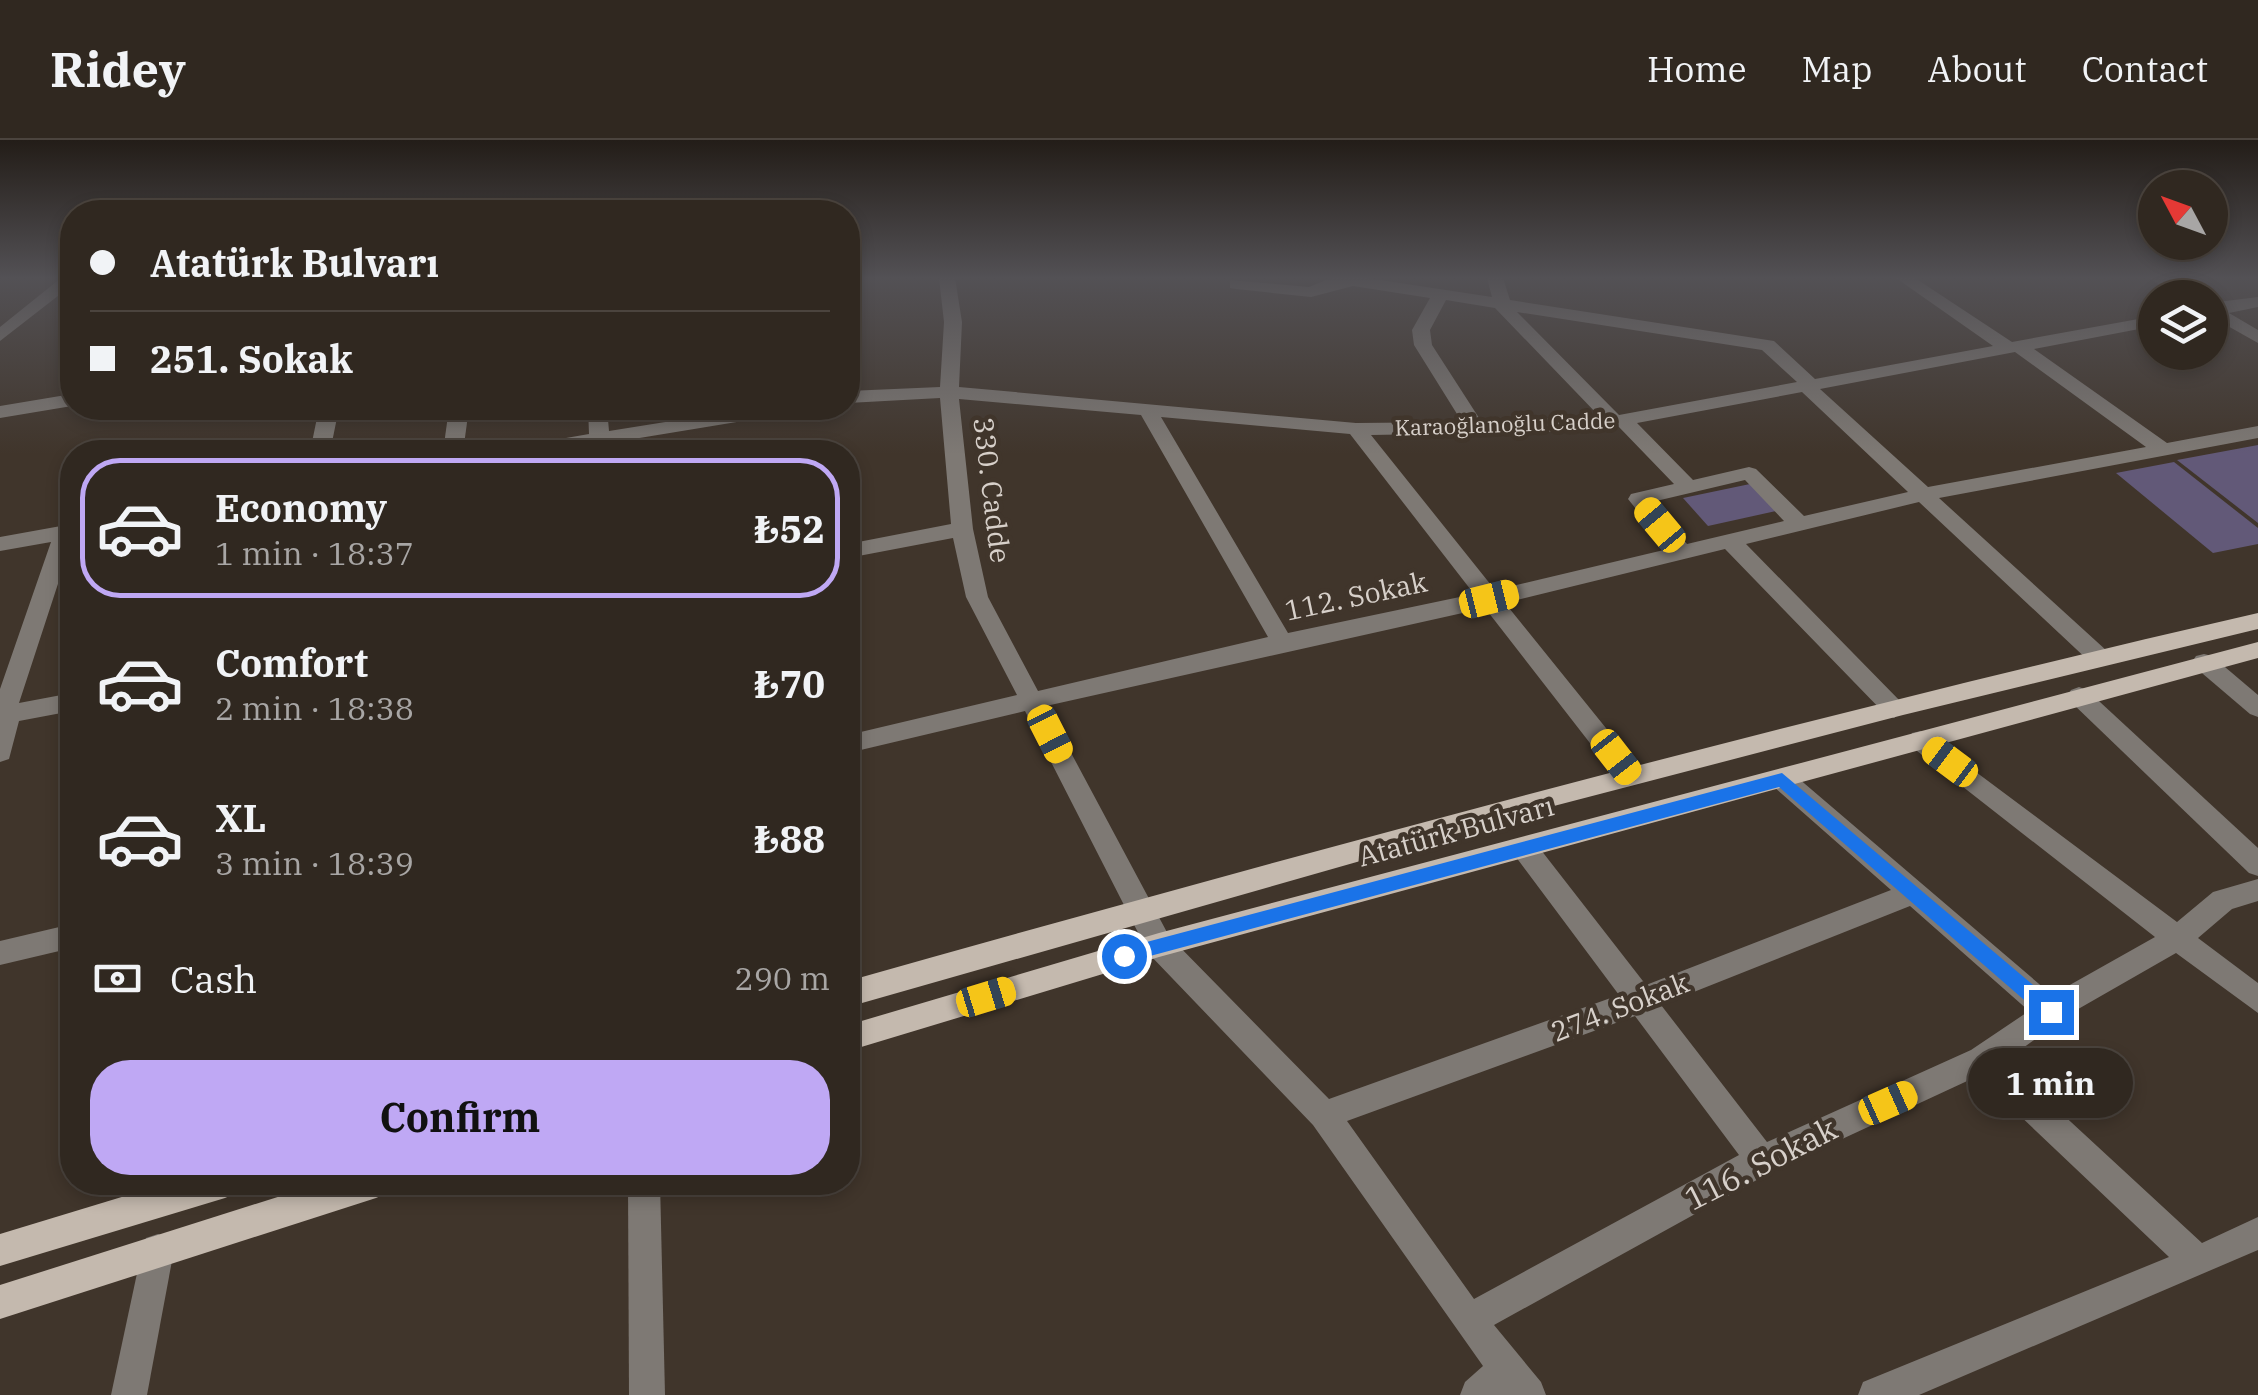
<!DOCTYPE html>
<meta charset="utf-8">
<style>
:root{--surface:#302820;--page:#383029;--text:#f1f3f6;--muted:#a8a6a5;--line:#4b443e;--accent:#bfa8f4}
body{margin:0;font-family:"IBM Plex Serif",serif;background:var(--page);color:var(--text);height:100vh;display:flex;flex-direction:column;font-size:38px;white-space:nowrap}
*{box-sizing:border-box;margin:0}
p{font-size:32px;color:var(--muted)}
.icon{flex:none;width:55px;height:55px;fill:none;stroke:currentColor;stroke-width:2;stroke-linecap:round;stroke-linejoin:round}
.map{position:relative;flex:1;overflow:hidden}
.panel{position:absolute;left:60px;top:300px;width:800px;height:755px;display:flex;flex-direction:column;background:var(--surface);border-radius:40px;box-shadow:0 5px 15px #0003,0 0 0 2px var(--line)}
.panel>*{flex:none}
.hud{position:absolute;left:60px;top:60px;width:800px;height:220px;border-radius:40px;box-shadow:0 5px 15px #0003,0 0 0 2px var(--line);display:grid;align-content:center;height:220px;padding:0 30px;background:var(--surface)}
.needle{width:65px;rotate:311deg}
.tools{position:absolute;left:2138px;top:30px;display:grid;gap:20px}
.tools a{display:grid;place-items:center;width:90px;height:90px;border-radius:50%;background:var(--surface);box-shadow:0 5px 15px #0003,0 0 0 2px var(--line);font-size:50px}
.end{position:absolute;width:45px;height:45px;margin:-22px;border:12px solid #1a73e8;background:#fff;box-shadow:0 0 0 5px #fff}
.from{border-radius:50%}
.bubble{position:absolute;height:70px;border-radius:35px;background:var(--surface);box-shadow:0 5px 15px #0003,0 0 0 2px var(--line);font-size:32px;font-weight:700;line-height:70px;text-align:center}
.car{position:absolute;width:30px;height:60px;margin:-30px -15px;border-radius:12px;box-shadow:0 0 8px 2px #0007;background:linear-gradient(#f5c518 24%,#345 0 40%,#f5c518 0 76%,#345 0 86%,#f5c518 0)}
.hud b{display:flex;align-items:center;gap:35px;height:95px;font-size:38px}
.hud b+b{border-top:2px solid var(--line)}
.hud i{width:25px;height:25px;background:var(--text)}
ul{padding:18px 0 0;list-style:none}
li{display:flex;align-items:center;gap:30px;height:140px;margin:0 20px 15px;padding:0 10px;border:5px solid transparent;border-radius:40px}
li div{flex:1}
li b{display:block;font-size:38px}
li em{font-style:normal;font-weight:700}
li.active{border-color:var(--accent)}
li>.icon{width:90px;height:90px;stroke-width:1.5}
.pay{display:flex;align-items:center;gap:25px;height:110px;padding:0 30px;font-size:38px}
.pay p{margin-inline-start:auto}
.action{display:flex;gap:20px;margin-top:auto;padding:20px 30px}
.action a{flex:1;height:115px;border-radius:40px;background:var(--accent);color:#111;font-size:40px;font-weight:700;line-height:115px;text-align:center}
header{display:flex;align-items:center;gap:60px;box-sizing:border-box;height:140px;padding:0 50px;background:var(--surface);border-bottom:2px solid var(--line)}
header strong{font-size:48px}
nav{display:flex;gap:55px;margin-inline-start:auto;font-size:35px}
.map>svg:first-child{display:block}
.green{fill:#625978}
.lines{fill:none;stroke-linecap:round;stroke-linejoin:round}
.minor{fill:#7e7974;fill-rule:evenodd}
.major{fill:#c4b9ae;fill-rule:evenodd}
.route{fill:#1a73e8}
.labels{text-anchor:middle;stroke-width:9;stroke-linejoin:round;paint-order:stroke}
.far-street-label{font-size:22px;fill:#d7d0ca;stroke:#40352b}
.street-label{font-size:28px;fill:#d7d0ca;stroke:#40352b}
.near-street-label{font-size:32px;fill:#d7d0ca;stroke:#40352b}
</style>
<header>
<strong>Ridey</strong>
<nav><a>Home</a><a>Map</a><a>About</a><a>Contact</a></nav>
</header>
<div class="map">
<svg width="2258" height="1255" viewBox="0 0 2258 1255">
<rect width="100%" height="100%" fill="#40352b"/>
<g class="green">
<polygon points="2258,305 2258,383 2177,320"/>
<polygon points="2174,322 2258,388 2258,404 2213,413 2116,333"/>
<polygon points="1750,344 1776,371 1708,386 1683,358"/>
</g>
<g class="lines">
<g class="minor">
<polygon points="61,138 72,138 72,145 0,201 0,187"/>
<path d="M 939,138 L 955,138 L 962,182 L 959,247 L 1356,283 L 1462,282 L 1414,205 L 1412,190 L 1430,158 L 1353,146 L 1311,157 L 1236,149 L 1230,148 L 1230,140 L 1309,147 L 1331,138 L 1367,138 L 1492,157 L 1487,138 L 1503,138 L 1510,160 L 1774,201 L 1815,239 L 1993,206 L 1896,138 L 1915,138 L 2012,202 L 2155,176 L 2155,186 L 2034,209 L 2167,303 L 2258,286 L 2258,298 L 1939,358 L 2107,511 L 2111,517 L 2107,523 L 2091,523 L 1919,362 L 1746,404 L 1902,563 L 1906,569 L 1894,578 L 1886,575 L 1725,409 L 1505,463 L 1639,629 L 1643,636 L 1639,643 L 1621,643 L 1485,468 L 1046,566 L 1169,796 L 1329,959 L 1619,855 L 1516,717 L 1512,709 L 1516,701 L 1525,698 L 1534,701 L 1646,845 L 1891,750 L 1773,646 L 1769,639 L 1773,632 L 1791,632 L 2052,855 L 2155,797 L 1912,607 L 1909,600 L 1912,593 L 1921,591 L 2177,782 L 2213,752 L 2258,739 L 2258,761 L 2232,769 L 2198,798 L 2258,843 L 2258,873 L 2176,813 L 2073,872 L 2005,921 L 2202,1103 L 2258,1077 L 2258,1110 L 1919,1255 L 1858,1255 L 1863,1242 L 2169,1117 L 1978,936 L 1773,1031 L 1494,1185 L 1541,1242 L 1546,1255 L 1460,1255 L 1465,1242 L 1483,1226 L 1313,985 L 1149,814 L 1025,571 L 848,613 L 848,595 L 1017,555 L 966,457 L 953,398 L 848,418 L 848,404 L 951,384 L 940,258 L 848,263 L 848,251 L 940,247 L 944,182 ZM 1446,160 L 1495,168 L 1599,276 L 1481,281 L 1432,205 L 1430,190 ZM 1517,172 L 1762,210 L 1797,242 L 1619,275 ZM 2015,212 L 2146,307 L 1928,347 L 1820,249 ZM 1802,252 L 1908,352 L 1804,376 L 1756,329 L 1749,327 L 1693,340 L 1637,283 ZM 959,259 L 1141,275 L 1268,497 L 1038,551 L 988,457 L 973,389 ZM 1161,277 L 1350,294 L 1474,454 L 1288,493 ZM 1618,286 L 1674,344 L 1631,354 L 1628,359 L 1668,409 L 1495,450 L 1371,295 L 1548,292 ZM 1745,340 L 1784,381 L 1687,404 L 1652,362 ZM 1910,766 L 2029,871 L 1971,910 L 1767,1002 L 1661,865 ZM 1635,876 L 1739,1015 L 1474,1159 L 1347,981 Z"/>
<polygon points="2149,138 2169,138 2200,158 2179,158"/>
<polygon points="2258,157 2258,167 2229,173 2258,190 2258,203 2210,176 2210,163"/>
<polygon points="72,254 72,266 0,278 0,266"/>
<polygon points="319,268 339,268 330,312 310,312"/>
<polygon points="449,268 469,268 463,312 443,312"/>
<polygon points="588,268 607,268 609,291 753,268 795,268 785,274 609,303 610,312 590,312 590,306 553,312 510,312 520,306 589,294"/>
<polygon points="72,384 72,401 19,563 72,553 72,571 19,581 9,619 0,622 0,549 51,402 0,411 0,397"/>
<polygon points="2204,514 2212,516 2258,555 2258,577 2250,574 2196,528 2192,522 2196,516"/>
<polygon points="2079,547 2087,550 2258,708 2258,736 2249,733 2071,562 2067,556 2071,550"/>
<polygon points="72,784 72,808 0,825 0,801"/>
<polygon points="628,1042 660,1042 665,1255 629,1255"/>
<polygon points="158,1094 170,1098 174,1110 147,1255 111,1255 142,1110 146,1098"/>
</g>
<g class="major">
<path d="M 2258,473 L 2258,489 L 1903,575 L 1550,667 L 848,867 L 848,841 C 1316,709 1784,582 2258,473 Z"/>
<polygon points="2258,502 2258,518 1159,817 848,911 848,885 1159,793"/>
<polygon points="171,1042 241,1042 236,1053 225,1058 0,1126 0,1094"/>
<polygon points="325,1042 392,1042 387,1053 376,1058 0,1179 0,1145"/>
</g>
</g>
<linearGradient id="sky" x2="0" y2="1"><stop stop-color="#231d18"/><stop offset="0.44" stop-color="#535155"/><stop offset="1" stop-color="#535155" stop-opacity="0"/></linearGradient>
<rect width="2258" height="314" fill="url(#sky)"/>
<polygon class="route" points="1782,633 2058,866 2058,878 2045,878 1779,647 1124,823 1115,816 1124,808"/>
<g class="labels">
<g class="far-street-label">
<text transform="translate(1505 284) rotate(-2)" y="8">Karaoğlanoğlu Cadde</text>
</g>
<g class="street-label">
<text transform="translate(992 350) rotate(83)" y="10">330. Cadde</text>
<text transform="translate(1356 456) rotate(-12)" y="10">112. Sokak</text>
<text transform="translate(1456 691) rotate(-15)" y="10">Atatürk Bulvarı</text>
<text transform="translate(1620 867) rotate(-21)" y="10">274. Sokak</text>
</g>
<g class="near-street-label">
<text transform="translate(1761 1024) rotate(-27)" y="11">116. Sokak</text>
</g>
</g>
</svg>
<div class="tools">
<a><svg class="needle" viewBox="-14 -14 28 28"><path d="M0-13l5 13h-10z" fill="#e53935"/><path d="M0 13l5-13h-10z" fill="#a8a6a5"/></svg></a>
<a><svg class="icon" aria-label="layers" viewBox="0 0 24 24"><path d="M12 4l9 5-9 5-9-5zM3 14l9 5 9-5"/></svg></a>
</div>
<i class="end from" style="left:1124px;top:816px"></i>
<i class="end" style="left:2051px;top:872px"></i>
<div class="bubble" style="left:1968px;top:908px;width:165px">1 min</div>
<i class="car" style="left:1660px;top:385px;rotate:320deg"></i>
<i class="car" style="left:1489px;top:459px;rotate:76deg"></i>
<i class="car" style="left:1050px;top:594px;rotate:153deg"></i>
<i class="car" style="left:1616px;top:617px;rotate:142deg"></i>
<i class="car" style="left:1950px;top:622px;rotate:307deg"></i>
<i class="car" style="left:986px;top:857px;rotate:73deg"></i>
<i class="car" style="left:1888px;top:963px;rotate:66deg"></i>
<div class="hud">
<b><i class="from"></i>Atatürk Bulvarı</b>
<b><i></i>251. Sokak</b>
</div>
<section class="panel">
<ul>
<li class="active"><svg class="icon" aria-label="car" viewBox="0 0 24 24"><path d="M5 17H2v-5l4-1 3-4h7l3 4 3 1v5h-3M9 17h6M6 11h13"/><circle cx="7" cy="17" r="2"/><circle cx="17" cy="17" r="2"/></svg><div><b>Economy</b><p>1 min · 18:37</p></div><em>₺52</em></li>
<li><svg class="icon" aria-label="car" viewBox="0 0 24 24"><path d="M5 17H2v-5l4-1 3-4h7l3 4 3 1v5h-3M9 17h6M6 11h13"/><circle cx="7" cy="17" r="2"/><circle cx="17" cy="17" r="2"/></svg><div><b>Comfort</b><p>2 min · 18:38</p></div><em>₺70</em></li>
<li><svg class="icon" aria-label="car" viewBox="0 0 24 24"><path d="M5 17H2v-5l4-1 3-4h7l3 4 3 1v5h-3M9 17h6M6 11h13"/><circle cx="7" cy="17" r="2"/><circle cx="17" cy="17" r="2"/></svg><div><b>XL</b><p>3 min · 18:39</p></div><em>₺88</em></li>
</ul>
<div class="pay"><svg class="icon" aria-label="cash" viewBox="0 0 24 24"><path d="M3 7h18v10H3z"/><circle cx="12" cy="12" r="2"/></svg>Cash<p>290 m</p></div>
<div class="action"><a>Confirm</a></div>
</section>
</div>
